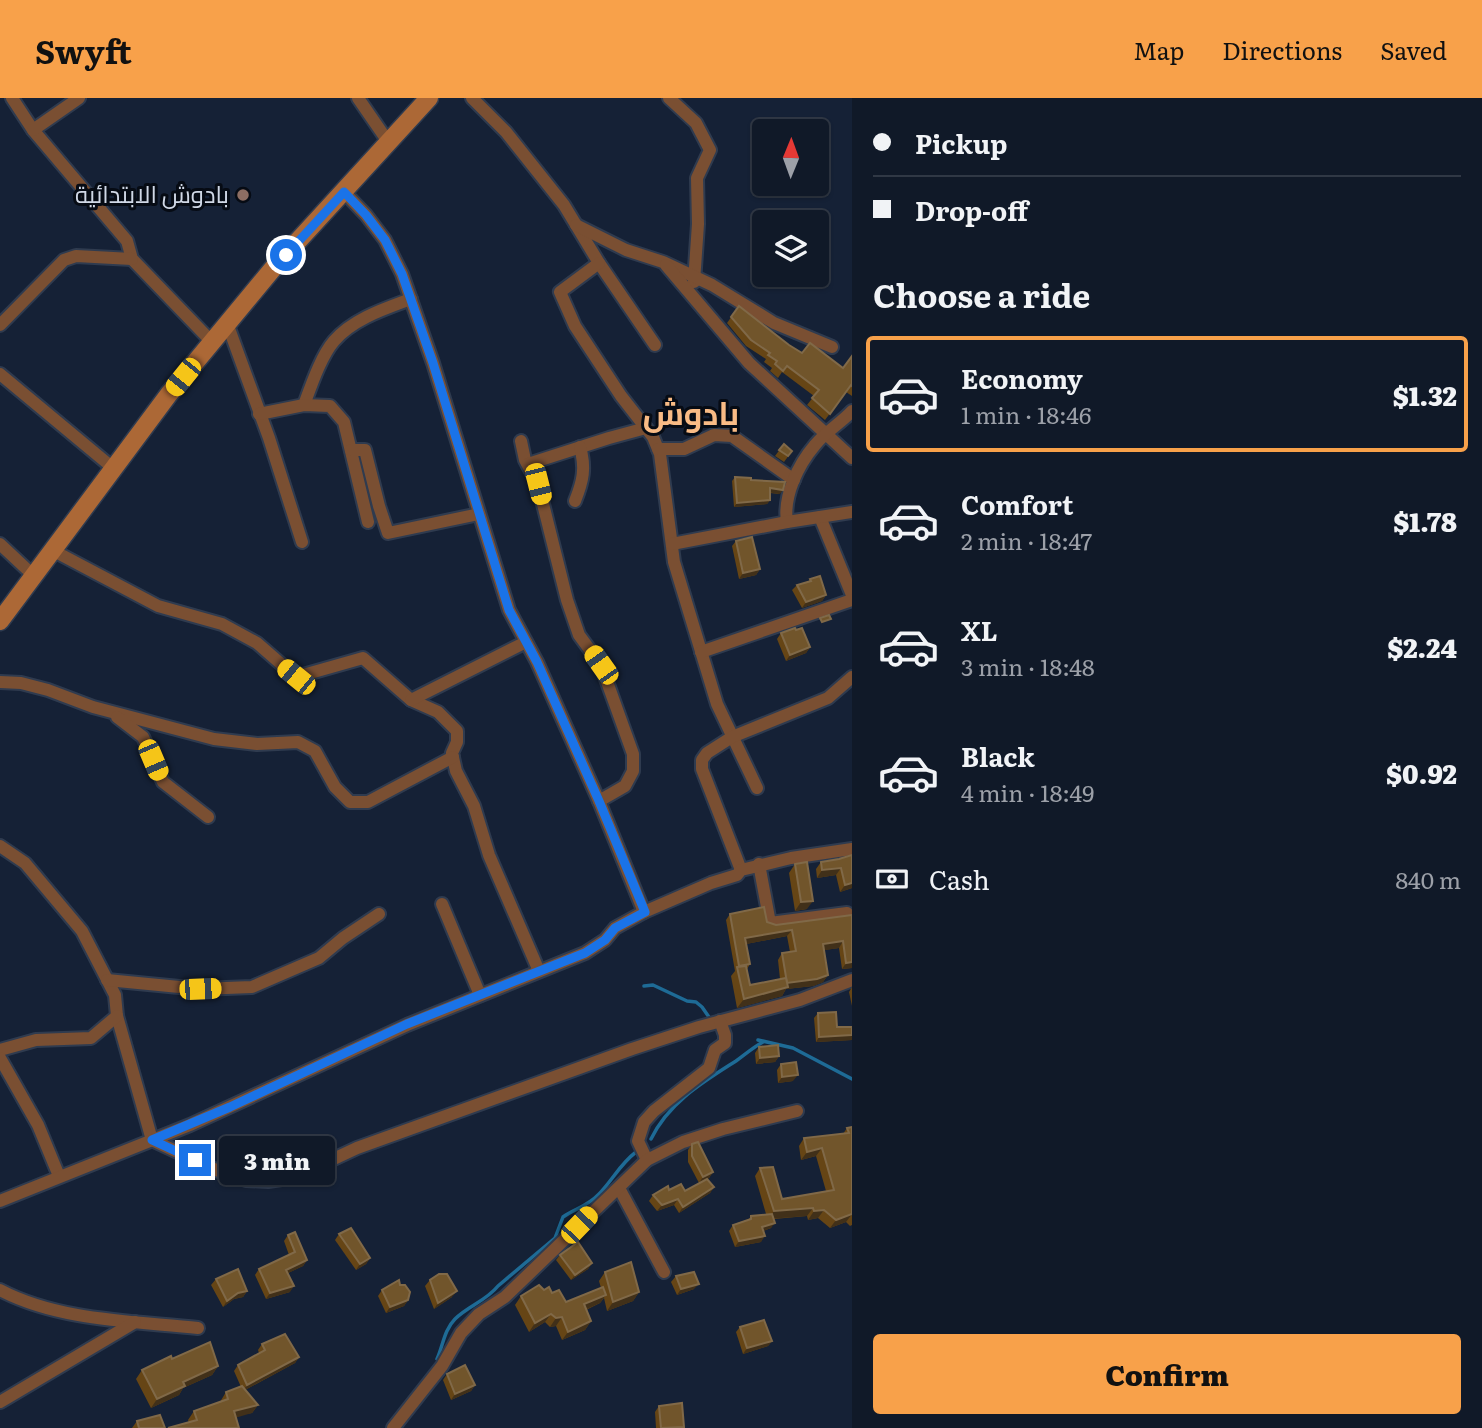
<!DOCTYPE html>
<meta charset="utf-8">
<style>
:root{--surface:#101928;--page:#1e2634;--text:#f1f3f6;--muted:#9ca0a8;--line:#303845;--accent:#f8a14a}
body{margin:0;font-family:Literata,Cairo,serif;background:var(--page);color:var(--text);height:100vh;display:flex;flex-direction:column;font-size:26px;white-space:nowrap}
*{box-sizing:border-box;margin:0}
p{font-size:23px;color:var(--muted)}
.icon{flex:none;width:38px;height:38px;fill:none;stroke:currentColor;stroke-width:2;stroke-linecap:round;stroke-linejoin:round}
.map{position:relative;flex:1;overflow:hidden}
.sheet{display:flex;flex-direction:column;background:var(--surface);width:630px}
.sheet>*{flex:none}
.banner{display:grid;align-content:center;height:154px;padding:0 21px;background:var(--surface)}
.needle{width:46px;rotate:1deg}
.tools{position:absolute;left:752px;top:21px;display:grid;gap:14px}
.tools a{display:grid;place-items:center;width:77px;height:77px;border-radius:7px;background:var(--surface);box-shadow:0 2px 5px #0004,0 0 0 2px var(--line);font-size:35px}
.end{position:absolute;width:32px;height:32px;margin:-16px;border:9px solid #1a73e8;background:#fff;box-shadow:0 0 0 4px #fff}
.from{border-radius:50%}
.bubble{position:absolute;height:49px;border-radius:7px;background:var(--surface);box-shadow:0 2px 5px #0004,0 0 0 2px var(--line);font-size:23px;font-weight:800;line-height:49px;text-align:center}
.car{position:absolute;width:21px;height:42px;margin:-21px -10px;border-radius:9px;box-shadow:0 0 5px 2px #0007;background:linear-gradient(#f5c518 24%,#345 0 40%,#f5c518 0 76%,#345 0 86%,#f5c518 0)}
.banner b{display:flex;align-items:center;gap:24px;height:66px;font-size:26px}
.banner b+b{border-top:2px solid var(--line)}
.banner i{width:18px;height:18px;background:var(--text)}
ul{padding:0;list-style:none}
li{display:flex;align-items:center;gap:21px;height:116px;margin:0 14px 10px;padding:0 7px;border:4px solid transparent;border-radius:7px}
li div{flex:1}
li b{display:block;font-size:26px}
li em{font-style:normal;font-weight:800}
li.active{border-color:var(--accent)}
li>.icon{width:63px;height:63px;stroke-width:1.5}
h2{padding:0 21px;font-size:32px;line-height:84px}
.pay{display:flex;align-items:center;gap:18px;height:77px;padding:0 21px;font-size:26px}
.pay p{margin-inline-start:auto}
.cta{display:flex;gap:14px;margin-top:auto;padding:14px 21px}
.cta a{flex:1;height:80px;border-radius:7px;background:var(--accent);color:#111;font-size:28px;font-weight:800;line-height:80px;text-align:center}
header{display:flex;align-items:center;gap:42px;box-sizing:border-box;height:98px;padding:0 35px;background:var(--accent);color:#111}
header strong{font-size:33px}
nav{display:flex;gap:38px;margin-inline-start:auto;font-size:24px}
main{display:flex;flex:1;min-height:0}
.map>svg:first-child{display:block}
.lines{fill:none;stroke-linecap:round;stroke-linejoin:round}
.stream{stroke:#1e6b96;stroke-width:3.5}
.street-casing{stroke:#2f3b4f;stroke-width:16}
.secondary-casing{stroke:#2f3b4f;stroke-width:21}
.street{stroke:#7a4f32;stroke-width:12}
.secondary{stroke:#ac6836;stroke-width:18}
.wall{fill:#664515;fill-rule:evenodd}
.shaded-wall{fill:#413019}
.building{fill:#71552b;stroke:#806948;stroke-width:2}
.route{stroke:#1a73e8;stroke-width:9}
.education-dot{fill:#8d6e63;stroke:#060b14;stroke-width:2.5}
.labels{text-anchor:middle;stroke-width:6;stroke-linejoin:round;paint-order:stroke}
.poi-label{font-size:24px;fill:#d0d8e6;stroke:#060b14;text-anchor:end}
.district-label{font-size:32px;font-weight:bold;fill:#f9bb85;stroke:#060b14}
</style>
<header>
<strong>Swyft</strong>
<nav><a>Map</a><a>Directions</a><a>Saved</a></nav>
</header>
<main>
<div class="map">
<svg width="852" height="1330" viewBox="0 0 852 1330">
<rect width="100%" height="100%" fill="#152136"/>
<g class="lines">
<g class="stream">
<polyline points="644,888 653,887 687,903 696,904 702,909 711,922"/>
<polyline points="758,942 793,950 852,981"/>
<path d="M 651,1041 C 669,1004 703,984 736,963 C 746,956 752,950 763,944"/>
<path d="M 437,1261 C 443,1248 444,1232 455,1221 C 468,1208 486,1203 498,1188 L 555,1140 L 563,1119 C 574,1111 588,1108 598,1097 C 612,1083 620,1066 636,1054"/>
</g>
<defs>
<g id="street">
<polyline points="12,0 33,32 127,143 132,161 212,244"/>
<polyline points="358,0 389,45"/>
<polyline points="472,0 506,34 564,107 599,165 655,247"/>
<polyline points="669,0 696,25 710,52 697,80 698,126 694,184"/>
<polyline points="33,32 79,0"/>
<polyline points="344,94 366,117 385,142 402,176 433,265 509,512 537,564 599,703 644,814"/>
<polyline points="576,127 626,152 663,164 712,187 774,225 832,249"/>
<polyline points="599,165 560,194 575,228 621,298 653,339 660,356 674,464 717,606 757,690"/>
<polyline points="666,167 749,265 852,360"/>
<polyline points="227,225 269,340 302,444"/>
<polyline points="0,227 64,162 76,158 132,161"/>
<polyline points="0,276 113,370"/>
<path d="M 304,307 C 311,288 321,258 334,243 C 353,221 384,211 411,201"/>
<polyline points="259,316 304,307 330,308 344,324 368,424"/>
<polyline points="521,343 525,362 538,386 567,502 579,537 601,567 633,656 633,673 625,688 599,703"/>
<polyline points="658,351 684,351 714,337 732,338 794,382"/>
<polyline points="351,352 365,352 379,408 388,435 479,416"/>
<polyline points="528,366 609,340 646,330"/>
<path d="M 575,403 C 583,383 586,370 580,349"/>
<polyline points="820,419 852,497"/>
<path d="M 787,424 C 783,398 798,367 815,347 C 825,334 841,325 852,313"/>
<polyline points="0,446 33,477"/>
<polyline points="672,446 787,424 852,414"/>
<polyline points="52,452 158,508 222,526 257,545 296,579 363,560 411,602 438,614 457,633 457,644 452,655 456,673 474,708 489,757 539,873"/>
<polyline points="701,554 852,502"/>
<polyline points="0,584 21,585 48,592 93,609 214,641 257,646 298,644 315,653 335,689 350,704 368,704 453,659"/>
<polyline points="411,602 526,544"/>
<polyline points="117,619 143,639 163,684 208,719"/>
<polyline points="0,748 25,765 82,833 115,897 117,918 152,1042 216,1072 246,1082 268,1083 295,1079 357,1050 632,951 699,929 800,902 852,882"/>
<polyline points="759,766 770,825 847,815"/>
<polyline points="741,772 702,671 702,662 707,655 732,639 828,600 852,579"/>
<polyline points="442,806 480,897"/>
<polyline points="107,882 200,891 252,889 319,860 343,840 379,816"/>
<polyline points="0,952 36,942 91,940 117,918"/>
<polyline points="0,960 38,1027 59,1078"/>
<polyline points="647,1062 638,1043 644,1024 654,1013 709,970 715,952 725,945 725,937 720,923"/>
<polyline points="619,1090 664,1174"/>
<polyline points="0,1103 190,1027 407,927 585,855 605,842 615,830 644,814 711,785 737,777 741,772 791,760 852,751"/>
<path d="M 0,1192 C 59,1223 133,1223 198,1230"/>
<polyline points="0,1304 135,1224"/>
<polyline points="393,1330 442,1268 461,1235 479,1216 505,1199 647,1062 683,1044 723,1031 797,1013"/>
</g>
<polyline id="secondary" points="0,523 169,296 275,168 429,0"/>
</defs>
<use href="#street" class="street-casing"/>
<use href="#secondary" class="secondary-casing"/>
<use href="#street" class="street"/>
<use href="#secondary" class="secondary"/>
</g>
<g class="wall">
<polygon points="739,208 789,247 802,255 843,270 852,258 852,298 846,294 825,322 807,307 814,298 782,274 778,280 770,273 772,270 764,264 766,261 746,248 727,225"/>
<polygon points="784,346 792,353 784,364 775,358"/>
<polygon points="735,379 751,382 780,396 770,395 770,402 767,406 734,409 732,383"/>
<polygon points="736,443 760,471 756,477 739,481 732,448"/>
<polygon points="810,481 826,497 822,503 802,510 792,492 797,487 809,483"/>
<polygon points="796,532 810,549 806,555 786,563 777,541 781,535"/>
<polygon points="839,761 852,790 840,794 836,777 817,780 816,771 821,764"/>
<polygon points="795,766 807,811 795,813 789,775"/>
<path d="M 730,816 L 767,824 L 776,827 L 852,817 L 852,870 L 842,871 L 839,850 L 824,852 L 828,877 L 823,884 L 813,888 L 786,891 L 782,898 L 737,910 L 731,878 L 735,873 L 726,822 ZM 787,838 L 790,854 L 782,855 L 778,862 L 780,881 L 750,887 L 747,871 L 750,866 L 746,846 Z"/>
<polygon points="852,889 852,908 849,894"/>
<polygon points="818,915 837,929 852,929 852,942 816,944 814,920"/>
<polygon points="759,949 779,958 775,964 756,966 755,955"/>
<polygon points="781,966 793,983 778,985 777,972"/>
<polygon points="852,1029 852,1127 850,1128 846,1124 830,1130 818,1120 808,1122 807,1118 774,1121 771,1130 763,1133 761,1144 735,1149 729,1133 733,1127 749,1121 751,1118 766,1116 755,1078 760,1070 782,1101 826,1093 816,1058 801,1062 799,1048 804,1040 843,1036 847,1030"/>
<polygon points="692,1046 713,1074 709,1080 699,1085 688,1064 688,1052"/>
<polygon points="714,1089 710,1095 679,1115 674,1107 657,1113 649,1103 653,1097 669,1092 685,1093"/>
<polygon points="339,1136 370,1160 366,1166 356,1172 335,1142"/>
<polygon points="288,1137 307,1162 303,1168 288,1175 290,1194 266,1201 255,1177 259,1171 289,1157 284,1143"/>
<polygon points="560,1157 592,1165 588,1171 571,1182 556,1162"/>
<polygon points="605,1174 639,1194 633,1203 607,1213 604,1200 600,1205 586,1212 591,1223 585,1232 562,1242 556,1228 550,1229 545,1224 529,1234 515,1207 521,1198 544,1192 566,1204 601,1190 599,1183"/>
<polygon points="676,1178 694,1191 677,1197 671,1184"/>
<polygon points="216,1181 247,1193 243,1199 234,1201 223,1209 211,1187"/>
<polygon points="430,1182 452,1199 434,1211 425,1188"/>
<polygon points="382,1192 408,1202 404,1208 386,1215 378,1198"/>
<polygon points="740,1229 772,1243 768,1248 743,1256 736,1234"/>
<polygon points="262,1246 299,1259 295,1265 245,1292 258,1307 252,1315 189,1325 188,1322 194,1313 220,1304 226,1294 241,1289 234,1273 238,1267 259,1255 258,1252"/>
<polygon points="172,1261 218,1268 212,1277 183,1290 179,1297 151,1310 136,1281 142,1272"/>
<polygon points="447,1276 475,1287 471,1293 451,1302 443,1282"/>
<polygon points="659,1308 684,1329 683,1330 656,1330 655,1314"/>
<polygon points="137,1323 165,1330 132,1330"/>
</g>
<g class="shaded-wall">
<polygon points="770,390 783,392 780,396 767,394"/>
<polygon points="770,402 767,406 734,409 737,405"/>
<polygon points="760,471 756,477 739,481 743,475"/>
<polygon points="826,497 822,503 802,510 806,504"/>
<polygon points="810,549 806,555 786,563 790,557"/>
<polygon points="841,770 836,777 817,780 822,772"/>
<polygon points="852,785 852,790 840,794 845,787"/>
<polygon points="813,803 807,811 795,813 801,804"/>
<polygon points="792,832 787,838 741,847 745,840"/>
<polygon points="843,843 839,850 819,853 823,846"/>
<polygon points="852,864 852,870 842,871 846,865"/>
<polygon points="828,877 823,884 813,888 786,891 782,898 737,910 744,901 786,885"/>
<polygon points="852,937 852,942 816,944 819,939"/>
<polygon points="779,958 775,964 756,966 760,960"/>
<polygon points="798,977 793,983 778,985 782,979"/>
<polygon points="822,1050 816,1058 801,1062 807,1054"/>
<polygon points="713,1074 709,1080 699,1085 703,1079"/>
<polygon points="714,1089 710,1095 679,1115 683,1109"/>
<polygon points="678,1101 674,1107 657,1113 662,1107"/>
<polygon points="813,1110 807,1118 768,1121 774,1113"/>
<polygon points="824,1112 818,1120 808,1122 814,1113"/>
<polygon points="852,1116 846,1124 830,1130 836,1122"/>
<polygon points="775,1125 771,1130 758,1135 762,1129"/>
<polygon points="765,1138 761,1144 735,1149 739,1143"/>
<polygon points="370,1160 366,1166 356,1172 360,1166"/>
<polygon points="307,1162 303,1168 282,1178 286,1172"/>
<polygon points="592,1165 588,1171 571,1182 575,1177"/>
<polygon points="699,1186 694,1191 677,1197 681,1191"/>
<polygon points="294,1188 290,1194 266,1201 270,1195"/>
<polygon points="247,1193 243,1199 234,1201 223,1209 227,1203 238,1195"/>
<polygon points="457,1193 452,1199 434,1211 438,1205"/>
<polygon points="639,1194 633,1203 607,1213 613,1204"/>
<polygon points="606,1197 600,1205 578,1215 584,1206"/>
<polygon points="408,1202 404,1208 386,1215 390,1209"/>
<polygon points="551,1216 545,1224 529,1234 535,1225"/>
<polygon points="562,1219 556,1228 550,1229 556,1220"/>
<polygon points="591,1223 585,1232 562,1242 568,1234"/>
<polygon points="772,1243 768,1248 743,1256 747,1250"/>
<polygon points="299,1259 295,1265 243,1293 247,1287"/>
<polygon points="218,1268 212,1277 183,1290 179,1297 151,1310 157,1301 183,1284"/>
<polygon points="475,1287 471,1293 451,1302 455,1296"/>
<polygon points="258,1307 252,1315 228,1322 234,1313"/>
</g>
<g class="building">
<polygon points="739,208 789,247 802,255 810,245 843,270 852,258 852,288 851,287 830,316 812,300 819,292 787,268 783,273 775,266 777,263 768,257 770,255 751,242 731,219"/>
<polygon points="784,346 792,353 788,358 779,352"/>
<polygon points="735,379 751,380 751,382 785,384 783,392 770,390 770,402 737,405"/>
<polygon points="752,439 760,471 743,475 736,443"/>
<polygon points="820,478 826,497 806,504 797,487 811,483 810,481"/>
<polygon points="829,517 831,521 822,524 820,520"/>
<polygon points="795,530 796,532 802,530 810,549 790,557 781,535"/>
<polygon points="852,757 852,785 845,787 841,770 822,772 821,764 839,761"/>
<polygon points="807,764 813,803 801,804 795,766"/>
<polygon points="764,809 767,824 776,827 852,817 852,864 846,865 843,843 823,846 828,877 817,881 787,885 782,855 796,853 792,832 745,840 750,866 739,868 730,816"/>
<polygon points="746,868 750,887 786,880 788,889 744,901 737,869"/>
<polygon points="836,914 837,929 852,929 852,937 819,939 818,915"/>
<polygon points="778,947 779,958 760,960 759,949"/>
<polygon points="796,964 798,977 782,979 781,966"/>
<polygon points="852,1029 852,1116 836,1122 824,1112 814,1113 813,1110 774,1113 760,1070 773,1069 782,1101 834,1092 822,1050 807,1054 804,1040 849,1035 847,1030"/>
<polygon points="698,1044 713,1074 703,1079 692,1058 692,1046"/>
<polygon points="707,1081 714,1089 683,1109 678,1101 662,1107 653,1097 668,1088 669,1092 681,1086 685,1093"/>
<polygon points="772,1116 775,1125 762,1129 765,1138 739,1143 733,1127 751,1121 751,1118"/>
<polygon points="351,1130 370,1160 360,1166 339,1136"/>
<polygon points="295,1134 307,1162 286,1172 294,1188 270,1195 259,1171 295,1154 288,1137"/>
<polygon points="578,1144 592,1165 575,1177 560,1157"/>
<polygon points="631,1164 639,1194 613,1204 605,1174"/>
<polygon points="238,1171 247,1193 238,1195 227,1203 216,1181"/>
<polygon points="694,1174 699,1186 681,1191 676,1178"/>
<polygon points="439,1176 447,1176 457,1193 438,1205 430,1182"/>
<polygon points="399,1182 400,1187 405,1187 410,1194 408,1202 390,1209 382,1192"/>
<polygon points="539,1187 544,1192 549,1189 552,1195 559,1192 566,1204 603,1189 606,1197 584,1206 591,1223 568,1234 562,1219 556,1220 551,1216 535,1225 521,1198"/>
<polygon points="764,1222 772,1243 747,1250 740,1229"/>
<polygon points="285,1236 299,1259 247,1287 238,1267 265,1252 262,1246"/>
<polygon points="210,1244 218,1268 183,1284 185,1288 157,1301 142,1272 171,1258 172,1261"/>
<polygon points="465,1267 475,1287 455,1296 447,1276"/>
<polygon points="242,1288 258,1307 234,1313 239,1330 168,1330 197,1322 194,1313 228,1301 226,1294"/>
<polygon points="682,1305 684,1329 661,1330 659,1308"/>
<polygon points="160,1317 165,1330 139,1330 137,1323"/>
</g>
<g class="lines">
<polyline class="route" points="195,1062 152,1042 230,1009 407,926 585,855 605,842 615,830 645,814 599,703 537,564 509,512 433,265 402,176 385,142 366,117 344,94 286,157"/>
</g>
<circle class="education-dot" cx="243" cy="97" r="7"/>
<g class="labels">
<g class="poi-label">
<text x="229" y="105">بادوش الابتدائية</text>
</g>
<g class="district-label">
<text x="691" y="327">بادوش</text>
</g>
</g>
</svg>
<div class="tools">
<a><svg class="needle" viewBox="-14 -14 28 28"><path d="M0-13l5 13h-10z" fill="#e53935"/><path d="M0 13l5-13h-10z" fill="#9ca0a8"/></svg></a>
<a><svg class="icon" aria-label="layers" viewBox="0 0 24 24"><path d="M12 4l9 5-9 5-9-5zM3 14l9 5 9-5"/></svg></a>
</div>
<i class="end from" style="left:286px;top:157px"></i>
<i class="end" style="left:195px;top:1062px"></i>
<div class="bubble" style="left:219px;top:1038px;width:116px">3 min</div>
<i class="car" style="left:183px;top:279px;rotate:219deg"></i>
<i class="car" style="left:538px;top:386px;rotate:166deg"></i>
<i class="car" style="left:601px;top:567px;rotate:325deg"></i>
<i class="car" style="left:296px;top:579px;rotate:309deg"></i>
<i class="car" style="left:153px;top:662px;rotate:157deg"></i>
<i class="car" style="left:200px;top:891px;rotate:88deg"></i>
<i class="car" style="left:579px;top:1127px;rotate:44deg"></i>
</div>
<section class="sheet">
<div class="banner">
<b><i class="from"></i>Pickup</b>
<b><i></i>Drop-off</b>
</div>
<h2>Choose a ride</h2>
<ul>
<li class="active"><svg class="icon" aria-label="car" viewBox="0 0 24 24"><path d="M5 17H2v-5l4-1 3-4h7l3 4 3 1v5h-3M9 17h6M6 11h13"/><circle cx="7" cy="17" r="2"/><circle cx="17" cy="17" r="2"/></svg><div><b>Economy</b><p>1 min · 18:46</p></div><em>$1.32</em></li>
<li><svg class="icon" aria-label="car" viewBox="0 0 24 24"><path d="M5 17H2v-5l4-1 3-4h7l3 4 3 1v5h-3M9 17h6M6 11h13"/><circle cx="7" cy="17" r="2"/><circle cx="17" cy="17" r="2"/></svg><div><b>Comfort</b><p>2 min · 18:47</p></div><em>$1.78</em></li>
<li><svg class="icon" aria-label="car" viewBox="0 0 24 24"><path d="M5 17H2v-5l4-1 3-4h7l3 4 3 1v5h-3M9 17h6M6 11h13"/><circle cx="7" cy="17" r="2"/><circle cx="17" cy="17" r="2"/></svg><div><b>XL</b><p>3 min · 18:48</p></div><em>$2.24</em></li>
<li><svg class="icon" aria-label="car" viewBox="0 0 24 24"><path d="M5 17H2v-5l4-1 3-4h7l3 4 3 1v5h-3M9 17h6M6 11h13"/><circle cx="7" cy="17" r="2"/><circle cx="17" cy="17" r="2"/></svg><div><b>Black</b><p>4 min · 18:49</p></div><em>$0.92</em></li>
</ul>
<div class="pay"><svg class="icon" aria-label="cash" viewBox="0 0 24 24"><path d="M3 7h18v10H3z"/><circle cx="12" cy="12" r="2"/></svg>Cash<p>840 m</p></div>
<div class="cta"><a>Confirm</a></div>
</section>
</main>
